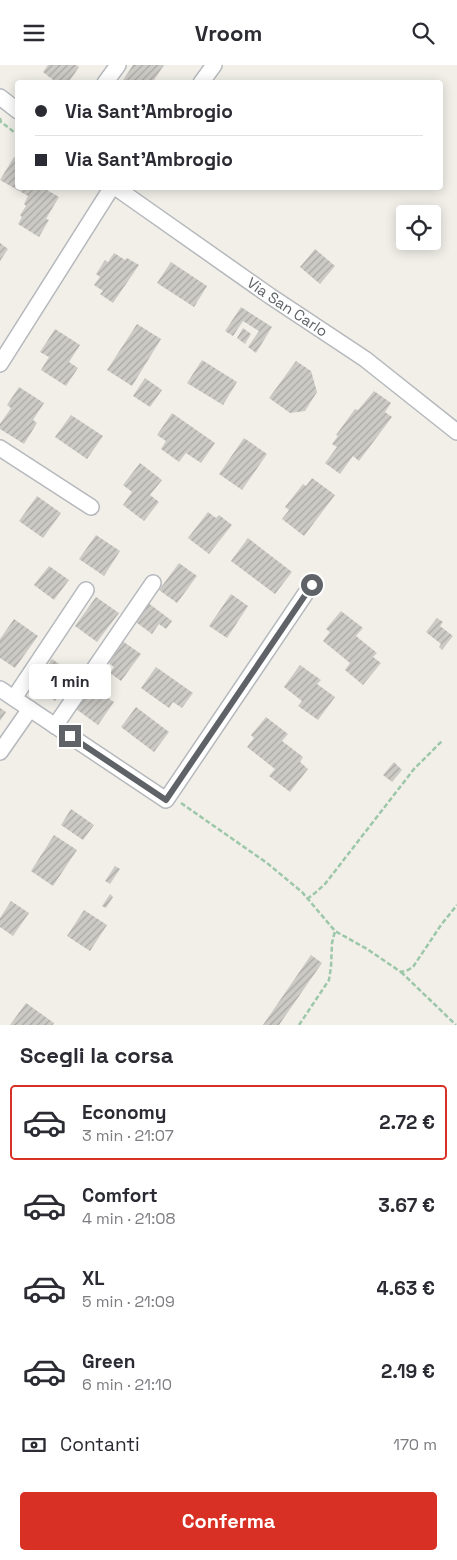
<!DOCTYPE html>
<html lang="it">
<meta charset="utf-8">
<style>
:root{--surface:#fff;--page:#f2f2f3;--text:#2b2b33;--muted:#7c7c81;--line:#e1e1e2;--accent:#d93025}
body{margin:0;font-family:"Space Grotesk",sans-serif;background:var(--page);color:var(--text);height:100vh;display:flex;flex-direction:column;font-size:19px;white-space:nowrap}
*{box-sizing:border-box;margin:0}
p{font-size:16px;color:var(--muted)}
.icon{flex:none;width:28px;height:28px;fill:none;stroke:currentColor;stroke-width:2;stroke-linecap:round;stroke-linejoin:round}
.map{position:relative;height:960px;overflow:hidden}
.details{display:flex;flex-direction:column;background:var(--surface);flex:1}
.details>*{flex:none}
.banner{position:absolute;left:15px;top:15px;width:428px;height:110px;border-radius:5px;box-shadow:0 2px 12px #0003;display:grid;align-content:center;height:110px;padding:0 20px;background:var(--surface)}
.buttons{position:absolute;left:396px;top:140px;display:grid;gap:10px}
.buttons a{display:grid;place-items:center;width:45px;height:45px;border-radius:5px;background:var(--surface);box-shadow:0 2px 12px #0003;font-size:25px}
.end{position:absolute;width:22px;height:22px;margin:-11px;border:6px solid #5f6368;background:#fff;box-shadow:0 0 0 2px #fff}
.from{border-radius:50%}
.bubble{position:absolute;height:35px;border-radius:5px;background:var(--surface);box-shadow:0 2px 12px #0003;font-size:16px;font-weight:800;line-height:35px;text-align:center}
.banner b{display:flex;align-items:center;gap:18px;height:48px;font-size:19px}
.banner b+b{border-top:1px solid var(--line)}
.banner i{width:12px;height:12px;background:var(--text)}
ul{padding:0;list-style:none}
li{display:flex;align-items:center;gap:15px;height:75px;margin:0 10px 8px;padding:0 10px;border:2px solid transparent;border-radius:5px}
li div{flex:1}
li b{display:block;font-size:19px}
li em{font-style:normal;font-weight:800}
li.on{border-color:var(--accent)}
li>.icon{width:45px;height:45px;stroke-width:1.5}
h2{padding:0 20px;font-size:22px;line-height:60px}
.pay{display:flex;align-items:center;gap:12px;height:55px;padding:0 20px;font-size:19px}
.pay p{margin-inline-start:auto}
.cta{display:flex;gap:10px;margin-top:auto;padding:10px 20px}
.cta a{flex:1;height:58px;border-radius:5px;background:var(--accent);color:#fff;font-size:20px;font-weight:800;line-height:58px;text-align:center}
header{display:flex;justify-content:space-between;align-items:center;height:65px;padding:0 20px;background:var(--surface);font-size:22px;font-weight:800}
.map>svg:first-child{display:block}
.building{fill:url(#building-hatch)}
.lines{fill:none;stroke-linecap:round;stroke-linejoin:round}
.minor-casing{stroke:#b5b8bc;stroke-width:18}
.path{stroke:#9cc7a9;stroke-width:2.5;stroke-dasharray:5 2.5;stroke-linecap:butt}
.minor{stroke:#fff;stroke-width:15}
.route{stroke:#5f6368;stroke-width:6}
.labels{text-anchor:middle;stroke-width:4;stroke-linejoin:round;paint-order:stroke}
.street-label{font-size:15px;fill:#5f6368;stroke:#fff}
</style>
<header><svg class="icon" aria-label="menu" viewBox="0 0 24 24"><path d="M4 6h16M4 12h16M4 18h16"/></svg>Vroom<svg class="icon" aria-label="search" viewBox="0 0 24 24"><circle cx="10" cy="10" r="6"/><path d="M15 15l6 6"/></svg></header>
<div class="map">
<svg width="457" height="960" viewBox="0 0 457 960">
<defs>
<pattern id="building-hatch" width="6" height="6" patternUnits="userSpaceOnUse" patternTransform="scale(1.25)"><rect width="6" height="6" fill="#cccac5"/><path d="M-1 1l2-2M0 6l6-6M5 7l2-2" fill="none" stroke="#a9a8a4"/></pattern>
</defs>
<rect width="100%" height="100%" fill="#f1efe8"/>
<g class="building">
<polygon points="48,0 76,0 79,2 68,18 57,18 43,7"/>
<polygon points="133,0 164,0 152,18 121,18"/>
<polygon points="14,92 18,94 18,122 42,122 59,132 46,154 49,155 39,172 18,159 22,152 20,150 26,141 24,139 28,131 0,115"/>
<polygon points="0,178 8,184 0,196"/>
<polygon points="315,184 335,201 320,219 300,202"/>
<polygon points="114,188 125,195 127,193 139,200 113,238 100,229 103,226 94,220 100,212 96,209 105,195 108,197"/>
<polygon points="171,197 207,221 194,242 157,218"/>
<polygon points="241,242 272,262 256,288 248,282 259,266 243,256 233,271 225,266"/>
<polygon points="137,259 161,274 132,321 107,305"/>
<polygon points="243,263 251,269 245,279 237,273"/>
<polygon points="55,264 80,280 69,297 78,303 66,321 41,305 49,292 40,287"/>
<polygon points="202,295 237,317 223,340 187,318"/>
<polygon points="296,296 311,306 317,327 305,346 290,348 269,333"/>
<polygon points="145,313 162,325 150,342 133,331"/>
<polygon points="19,322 44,338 33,355 37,358 24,379 0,364 0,359 11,343 7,340"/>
<polygon points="374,326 391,338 385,347 392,352 359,396 353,391 340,409 325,398 337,382 332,379 338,371 336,370 355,344 358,345"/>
<polygon points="172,348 215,378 201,398 186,388 179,397 161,384 166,376 157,370"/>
<polygon points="71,350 103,371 87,394 55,372"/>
<polygon points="244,373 267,389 242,425 219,409"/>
<polygon points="140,398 162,415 150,430 159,437 144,456 123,440 132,427 123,420"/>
<polygon points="312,413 335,430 304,471 282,454 289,445 285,442 303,419 306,421"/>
<polygon points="37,431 61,448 43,473 19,456"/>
<polygon points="208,447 216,453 219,450 232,460 209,489 188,473"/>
<polygon points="96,470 120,486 104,511 79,494"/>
<polygon points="248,473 292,507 275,529 231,496"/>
<polygon points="179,498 197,511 177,538 159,525"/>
<polygon points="49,501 69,515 54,535 34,520"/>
<polygon points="231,529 248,541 227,573 209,561"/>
<polygon points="96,532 119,548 97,577 75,561"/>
<polygon points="147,537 172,556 166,564 159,559 152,569 133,555"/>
<polygon points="341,546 363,563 356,571 377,588 373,592 381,598 363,620 345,605 350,598 323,576 330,567 326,564"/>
<polygon points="437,553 443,557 440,561 453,571 442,585 439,582 441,579 426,567"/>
<polygon points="14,554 38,571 15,603 0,593 0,574"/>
<polygon points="121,575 141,589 121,616 110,608 114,602 109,598 115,589 112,587"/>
<polygon points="52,594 74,609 55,636 33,621"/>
<polygon points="300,600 321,615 317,619 335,632 318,655 298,641 302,636 284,622"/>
<polygon points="156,602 193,628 182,643 173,637 169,643 141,623"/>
<polygon points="92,622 114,637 98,660 76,644"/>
<polygon points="136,642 169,667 154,687 121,662"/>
<polygon points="0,643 6,647 0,656"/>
<polygon points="266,652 288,669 282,676 303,692 300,697 308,704 290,727 269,711 275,704 247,682 254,673 251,670"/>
<polygon points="394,697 402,705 392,717 383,710"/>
<polygon points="71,744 94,760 83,775 61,760"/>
<polygon points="54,770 77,785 53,821 31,806"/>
<polygon points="115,801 120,804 110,819 105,816"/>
<polygon points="110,829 113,832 106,843 102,841"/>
<polygon points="11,836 29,848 13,871 0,862 0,853"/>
<polygon points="84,845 107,860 90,886 67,871"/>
<polygon points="311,890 322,898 279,960 263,960"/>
<polygon points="26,938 54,958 53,960 10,960"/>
</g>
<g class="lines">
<defs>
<g id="minor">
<polyline points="105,18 118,0"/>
<polyline points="201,18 214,0"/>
<polyline points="0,32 18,46"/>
<path id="s1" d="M 115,122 L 270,231 L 365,294 L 457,367"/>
<polyline points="0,299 112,122"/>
<polyline points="0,383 91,442"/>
<polyline points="0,624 166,735 312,519"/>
<polyline points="14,633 86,525"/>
<polyline points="55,661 153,518"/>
<polyline points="0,687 30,644"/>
</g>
</defs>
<use href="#minor" class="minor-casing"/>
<g class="path">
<polyline points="0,53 1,57 18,70"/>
<polyline points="181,738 267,798 302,827 335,866 367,884 401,907 408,905 413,902 441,860 457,840"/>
<polyline points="307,834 315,828 325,819 414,704 442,676"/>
<polyline points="401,907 456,960"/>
<polyline points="299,960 329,915 331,902 332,878 335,866"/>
</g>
<use href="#minor" class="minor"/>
</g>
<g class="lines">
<polyline class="route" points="70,671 166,735 312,520"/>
</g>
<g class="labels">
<g class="street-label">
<text dy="5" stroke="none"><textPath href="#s1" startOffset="210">Via San Carlo</textPath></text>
</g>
</g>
</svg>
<div class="buttons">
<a><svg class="icon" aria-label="locate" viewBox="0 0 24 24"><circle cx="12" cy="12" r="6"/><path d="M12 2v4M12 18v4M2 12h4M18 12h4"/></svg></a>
</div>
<i class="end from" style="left:312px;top:520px"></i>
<i class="end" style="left:70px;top:671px"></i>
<div class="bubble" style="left:29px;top:599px;width:82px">1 min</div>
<div class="banner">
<b><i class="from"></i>Via Sant'Ambrogio</b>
<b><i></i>Via Sant'Ambrogio</b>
</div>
</div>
<section class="details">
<h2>Scegli la corsa</h2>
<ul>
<li class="on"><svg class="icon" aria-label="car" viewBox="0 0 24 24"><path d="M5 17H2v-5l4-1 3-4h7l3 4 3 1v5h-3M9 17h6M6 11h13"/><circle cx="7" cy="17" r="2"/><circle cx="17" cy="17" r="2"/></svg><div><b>Economy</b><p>3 min · 21:07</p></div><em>2.72 €</em></li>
<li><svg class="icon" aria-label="car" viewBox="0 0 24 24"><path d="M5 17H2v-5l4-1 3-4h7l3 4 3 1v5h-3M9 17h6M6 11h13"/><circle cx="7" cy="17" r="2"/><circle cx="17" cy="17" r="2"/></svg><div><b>Comfort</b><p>4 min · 21:08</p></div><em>3.67 €</em></li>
<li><svg class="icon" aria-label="car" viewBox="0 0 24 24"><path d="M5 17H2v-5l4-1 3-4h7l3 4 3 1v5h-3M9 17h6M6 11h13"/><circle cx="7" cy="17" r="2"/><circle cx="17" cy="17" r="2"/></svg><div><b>XL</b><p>5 min · 21:09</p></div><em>4.63 €</em></li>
<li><svg class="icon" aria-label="car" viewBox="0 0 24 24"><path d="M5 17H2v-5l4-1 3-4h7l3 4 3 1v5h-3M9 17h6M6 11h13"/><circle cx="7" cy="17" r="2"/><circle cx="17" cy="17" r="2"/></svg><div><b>Green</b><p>6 min · 21:10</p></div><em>2.19 €</em></li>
</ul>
<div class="pay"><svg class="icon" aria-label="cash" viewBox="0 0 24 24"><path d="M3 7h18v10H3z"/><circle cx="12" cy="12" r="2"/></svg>Contanti<p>170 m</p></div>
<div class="cta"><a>Conferma</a></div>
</section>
